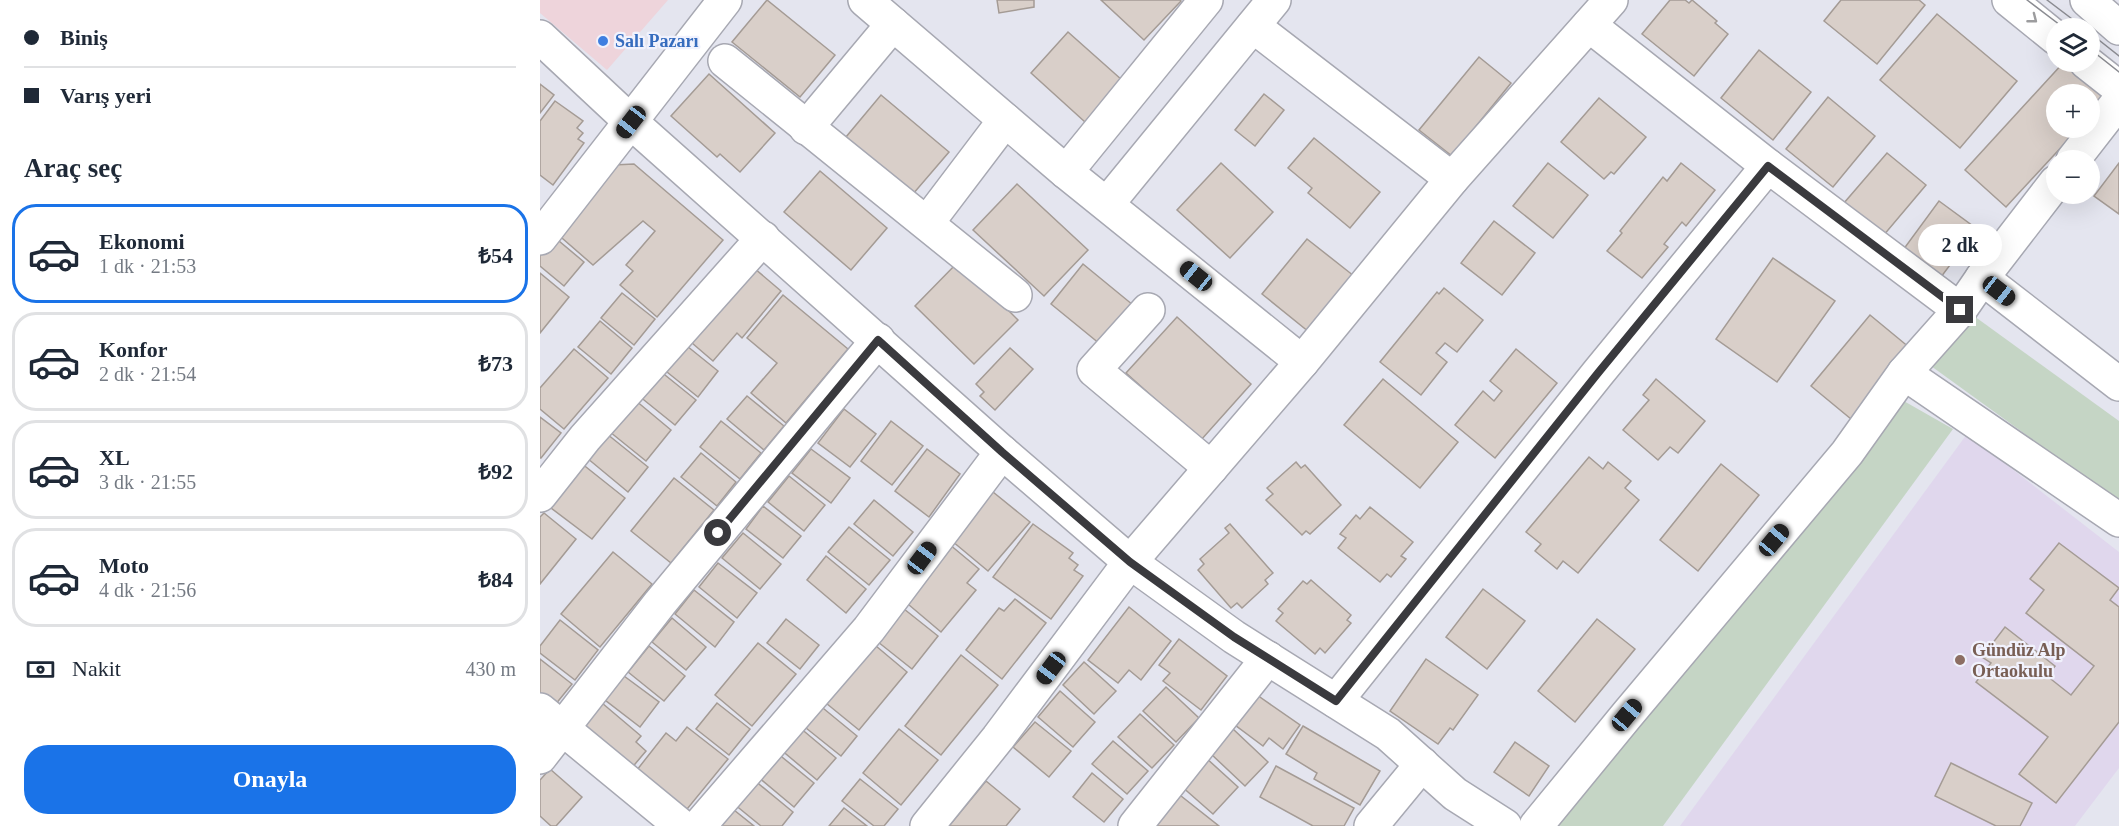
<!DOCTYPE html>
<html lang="tr">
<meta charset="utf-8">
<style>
:root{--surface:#fff;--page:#f2f2f3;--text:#1f2937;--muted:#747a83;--line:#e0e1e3;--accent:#1a73e8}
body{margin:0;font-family:"Times New Roman",serif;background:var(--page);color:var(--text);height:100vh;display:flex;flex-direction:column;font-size:22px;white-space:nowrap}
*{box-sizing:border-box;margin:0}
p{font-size:20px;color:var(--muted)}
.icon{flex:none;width:33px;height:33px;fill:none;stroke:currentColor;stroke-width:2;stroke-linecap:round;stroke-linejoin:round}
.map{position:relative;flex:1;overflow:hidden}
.panel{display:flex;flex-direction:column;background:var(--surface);width:540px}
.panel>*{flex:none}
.top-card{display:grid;align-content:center;height:132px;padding:0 24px;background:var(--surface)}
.buttons{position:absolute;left:1506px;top:18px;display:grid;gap:12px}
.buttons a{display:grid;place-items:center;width:54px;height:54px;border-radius:50%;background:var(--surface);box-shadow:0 6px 24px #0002;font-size:30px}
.end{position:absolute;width:27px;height:27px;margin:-14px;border:8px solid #3a3a3e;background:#fff;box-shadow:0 0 0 3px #fff}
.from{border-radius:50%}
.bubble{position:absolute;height:42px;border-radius:21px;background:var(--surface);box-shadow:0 6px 24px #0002;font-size:20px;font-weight:600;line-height:42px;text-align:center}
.car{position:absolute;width:18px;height:36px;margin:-18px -9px;border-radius:8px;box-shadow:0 0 4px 2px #0007;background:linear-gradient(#222 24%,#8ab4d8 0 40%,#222 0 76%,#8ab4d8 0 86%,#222 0)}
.top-card b{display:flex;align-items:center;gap:21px;height:57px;font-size:22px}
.top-card b+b{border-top:2px solid var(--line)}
.top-card i{width:15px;height:15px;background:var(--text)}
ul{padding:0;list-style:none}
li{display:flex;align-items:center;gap:18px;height:99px;margin:0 12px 9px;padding:0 12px;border:3px solid var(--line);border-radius:24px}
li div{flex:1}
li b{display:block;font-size:22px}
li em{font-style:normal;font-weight:600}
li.active{border-color:var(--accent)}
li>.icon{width:54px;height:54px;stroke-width:1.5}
h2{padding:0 24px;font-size:27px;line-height:72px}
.pay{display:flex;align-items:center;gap:15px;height:66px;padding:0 24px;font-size:22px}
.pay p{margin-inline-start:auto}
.button{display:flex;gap:12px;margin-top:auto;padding:12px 24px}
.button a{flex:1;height:69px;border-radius:24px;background:var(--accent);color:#fff;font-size:24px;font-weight:600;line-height:69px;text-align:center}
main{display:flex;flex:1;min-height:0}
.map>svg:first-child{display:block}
.commercial{fill:#eed4db}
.education{fill:#e0d7ed}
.green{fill:#c5d5c5}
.building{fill:#d9cfc9;stroke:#a49b95;stroke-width:1.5}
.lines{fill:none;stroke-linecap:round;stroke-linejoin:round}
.minor-casing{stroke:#a7a8b2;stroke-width:36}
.major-casing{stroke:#a7a8b2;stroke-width:36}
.minor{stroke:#fff;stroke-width:33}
.major{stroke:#fff;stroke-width:33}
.tram{stroke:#8b8c92;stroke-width:1.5}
.oneway{stroke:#9c9c9e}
.route{stroke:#3a3a3e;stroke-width:8}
.shop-dot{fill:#3f7fe0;stroke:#f1f2fd;stroke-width:2}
.education-dot{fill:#8d6e63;stroke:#f1f2fd;stroke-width:2}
.labels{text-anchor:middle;stroke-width:4.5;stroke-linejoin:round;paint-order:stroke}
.shop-label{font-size:18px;font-weight:bold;fill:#366cbe;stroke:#f1f2fd;text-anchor:start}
.education-label{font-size:18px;font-weight:bold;fill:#785e54;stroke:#f1f2fd;text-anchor:start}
</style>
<main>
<section class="panel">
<div class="top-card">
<b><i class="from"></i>Biniş</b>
<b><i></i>Varış yeri</b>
</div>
<h2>Araç seç</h2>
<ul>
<li class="active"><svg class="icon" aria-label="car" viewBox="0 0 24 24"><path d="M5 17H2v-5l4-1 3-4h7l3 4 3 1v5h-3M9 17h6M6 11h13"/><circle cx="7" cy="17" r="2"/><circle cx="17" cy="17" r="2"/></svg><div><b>Ekonomi</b><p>1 dk · 21:53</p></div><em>₺54</em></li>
<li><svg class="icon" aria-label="car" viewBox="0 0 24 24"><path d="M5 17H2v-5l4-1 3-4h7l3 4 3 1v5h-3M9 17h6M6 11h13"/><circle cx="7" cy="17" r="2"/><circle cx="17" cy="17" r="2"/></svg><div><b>Konfor</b><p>2 dk · 21:54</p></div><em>₺73</em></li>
<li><svg class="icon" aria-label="car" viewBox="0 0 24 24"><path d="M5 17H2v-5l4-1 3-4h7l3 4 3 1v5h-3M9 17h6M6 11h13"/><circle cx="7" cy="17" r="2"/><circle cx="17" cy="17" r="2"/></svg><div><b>XL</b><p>3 dk · 21:55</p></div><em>₺92</em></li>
<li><svg class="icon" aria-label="car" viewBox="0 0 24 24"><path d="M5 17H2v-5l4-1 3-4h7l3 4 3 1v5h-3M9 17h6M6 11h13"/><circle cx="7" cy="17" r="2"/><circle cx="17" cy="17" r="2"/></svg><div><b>Moto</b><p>4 dk · 21:56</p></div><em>₺84</em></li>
</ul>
<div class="pay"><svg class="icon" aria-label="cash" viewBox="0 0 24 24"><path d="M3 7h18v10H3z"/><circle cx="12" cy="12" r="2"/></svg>Nakit<p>430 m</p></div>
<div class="button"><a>Onayla</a></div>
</section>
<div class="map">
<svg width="1579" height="826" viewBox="0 0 1579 826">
<rect width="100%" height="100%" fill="#e4e5ef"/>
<polygon class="commercial" points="0,0 128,0 67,70 0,13"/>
<polygon class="education" points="1427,434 1579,552 1579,768 1535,826 1140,826"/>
<g class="green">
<polygon points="1434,316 1579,421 1579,502 1391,366"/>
<polygon points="1362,400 1413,429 1123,826 1017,826"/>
</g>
<g class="building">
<polygon points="227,0 295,55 260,97 192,42"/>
<polygon points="457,0 494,0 494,7 459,13"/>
<polygon points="561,0 640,0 641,1 604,40"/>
<polygon points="1130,0 1145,0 1149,3 1152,0 1177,21 1175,23 1188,34 1154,76 1102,34"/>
<polygon points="1301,0 1379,0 1385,5 1337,64 1284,21"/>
<polygon points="1397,14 1477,81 1420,148 1340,80"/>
<polygon points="528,32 582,80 545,122 491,73"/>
<polygon points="1219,50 1271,92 1233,140 1181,98"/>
<polygon points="939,57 971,83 912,156 879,130"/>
<polygon points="1524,62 1527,62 1566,97 1550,115 1550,94 1516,94 1516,128 1539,128 1466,207 1425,170"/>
<polygon points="169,74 235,133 200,172 180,154 177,157 131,116"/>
<polygon points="0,84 14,95 0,113"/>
<polygon points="724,94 744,110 715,146 695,130"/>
<polygon points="341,95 409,152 373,194 306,137"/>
<polygon points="1288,97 1335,136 1293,187 1246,149"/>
<polygon points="1059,98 1106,137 1074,174 1071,172 1064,179 1021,142"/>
<polygon points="15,101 43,121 37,128 43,133 38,139 44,143 13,185 0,175 0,121"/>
<polygon points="774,138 840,192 810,228 768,193 772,188 748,168"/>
<polygon points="1347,153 1386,185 1343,236 1304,203"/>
<polygon points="681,163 733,212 690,258 637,210"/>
<polygon points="1008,163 1048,195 1013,238 973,206"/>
<polygon points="1141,163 1175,190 1146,226 1142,222 1124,244 1128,247 1102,278 1067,251 1082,233 1080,231 1123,177 1127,181"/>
<polygon points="1579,163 1579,214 1554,196"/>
<polygon points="94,164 183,240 117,317 80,285 93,271 86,265 115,231 103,221 53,265 15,232 73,165"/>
<polygon points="280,171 347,228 311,270 244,212"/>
<polygon points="477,184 548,250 504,296 433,230"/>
<polygon points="1399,201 1437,229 1401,277 1363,250"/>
<polygon points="954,221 995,253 962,295 921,263"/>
<polygon points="13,236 44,262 24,286 0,266 0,252"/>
<polygon points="767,239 814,276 769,332 722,294"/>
<polygon points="1233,258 1295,301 1237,382 1176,339"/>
<polygon points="419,261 478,320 434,364 375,306"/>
<polygon points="208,263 241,291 202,338 197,333 173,361 145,337"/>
<polygon points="543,264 593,305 560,344 511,304"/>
<polygon points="0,273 29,297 0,333"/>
<polygon points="904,288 943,320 917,352 905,343 896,353 907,362 881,395 840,362 897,292 899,294"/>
<polygon points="82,293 115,319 94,345 61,318"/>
<polygon points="243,295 308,349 246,423 211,393 237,363 207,338"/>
<polygon points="1330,315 1370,348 1311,419 1271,386"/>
<polygon points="637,317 711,384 661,440 586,373"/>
<polygon points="60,321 92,348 71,374 38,347"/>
<polygon points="142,342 178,371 158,397 122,368"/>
<polygon points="470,348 493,369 455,410 440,396 444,392 436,384"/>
<polygon points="34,349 68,378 24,429 0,409 0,388"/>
<polygon points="976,349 1017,383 955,458 915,425 943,391 954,401 962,391 950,381"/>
<polygon points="120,371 156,400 135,425 99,396"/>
<polygon points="843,379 918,442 880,488 804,425"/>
<polygon points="1116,379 1165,421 1138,453 1130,447 1118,460 1083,430 1109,400 1103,395"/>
<polygon points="207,396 244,426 224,450 187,419"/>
<polygon points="95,400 131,430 106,461 70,432"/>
<polygon points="304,409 336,434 310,467 278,443"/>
<polygon points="0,417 21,433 1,458 0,458"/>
<polygon points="181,421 221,453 200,479 160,447"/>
<polygon points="351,421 383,446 352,485 321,461"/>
<polygon points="67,434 108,467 88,492 47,458"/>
<polygon points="271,449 310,478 291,503 252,473"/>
<polygon points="387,449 420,474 389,517 355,491"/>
<polygon points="161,453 196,482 177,506 141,477"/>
<polygon points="1049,457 1063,469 1068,462 1091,481 1085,488 1099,500 1038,573 1023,561 1017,569 995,551 1001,544 986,532"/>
<polygon points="756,462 761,468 765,465 801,505 770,534 766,531 762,535 726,500 733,494 727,488"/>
<polygon points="41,463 85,498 52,539 7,505"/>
<polygon points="1181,464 1219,495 1158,571 1120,540"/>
<polygon points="249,476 285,505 264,531 228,502"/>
<polygon points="134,478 174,510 131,563 91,531"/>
<polygon points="453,492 490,522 448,571 412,541"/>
<polygon points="334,500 373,532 353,556 314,524"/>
<polygon points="223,506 261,536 243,558 206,529"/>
<polygon points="830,507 873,542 861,556 866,559 851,577 847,574 840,582 798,548 806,538 800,534 816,515 820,519"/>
<polygon points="4,513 36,539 0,584 0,517"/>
<polygon points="493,524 533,553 529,558 538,565 534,570 543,576 511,619 453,577"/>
<polygon points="690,524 733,573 725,580 728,584 702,608 697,603 691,608 658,570 664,564 660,559 689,533 685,528"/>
<polygon points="309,527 350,560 329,585 288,552"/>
<polygon points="203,533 241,564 220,589 182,558"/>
<polygon points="1519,543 1579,588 1570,600 1579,607 1579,722 1516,803 1479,774 1508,737 1436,682 1451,663 1442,657 1465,627 1515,666 1507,676 1531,695 1554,666 1486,613 1504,590 1490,579"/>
<polygon points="409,544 439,569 427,583 436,590 401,632 362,599"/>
<polygon points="73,552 112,584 60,647 21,614"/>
<polygon points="286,556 326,589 306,613 267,580"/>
<polygon points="178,563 217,593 197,618 159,587"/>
<polygon points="771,580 811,615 807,620 811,623 785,653 780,648 775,654 736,621 743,613 738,609 763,581 767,584"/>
<polygon points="943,589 985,621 947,669 906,637"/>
<polygon points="154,590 194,622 175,647 135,614"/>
<polygon points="475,599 506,623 462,679 426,650 459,608 464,611"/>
<polygon points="359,605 398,636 372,669 333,638"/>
<polygon points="589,607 631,641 601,680 589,670 578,683 548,660"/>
<polygon points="132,618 166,647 146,670 112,642"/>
<polygon points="246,619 279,645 260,669 227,643"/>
<polygon points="1057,619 1095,649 1035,722 998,691"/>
<polygon points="20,620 58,650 35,680 0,653 0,646"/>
<polygon points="639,639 687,676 661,710 623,681 630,673 619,665"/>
<polygon points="330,641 367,672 319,730 281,699"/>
<polygon points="218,643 256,674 212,726 175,695"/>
<polygon points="109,646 145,676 124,701 88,672"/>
<polygon points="421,655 458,685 401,755 365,726"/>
<polygon points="0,659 32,684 15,705 0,694"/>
<polygon points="886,659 938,695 913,730 910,728 898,744 850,711"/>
<polygon points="544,662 576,691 554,714 523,685"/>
<polygon points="84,676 119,702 100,727 65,700"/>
<polygon points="626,687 659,718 636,742 603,711"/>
<polygon points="520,691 555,722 533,747 498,717"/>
<polygon points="717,695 760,725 743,749 729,738 723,746 695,725"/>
<polygon points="62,703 101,736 96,742 106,751 90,770 40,729"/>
<polygon points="177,703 210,729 189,755 156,729"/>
<polygon points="278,704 317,736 301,756 261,724"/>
<polygon points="600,714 634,745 612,768 578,737"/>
<polygon points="495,722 531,751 509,777 473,747"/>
<polygon points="763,726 840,771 820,805 774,779 777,773 746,754"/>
<polygon points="147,727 188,759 143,814 93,775 126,733 136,741"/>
<polygon points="259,727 296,758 277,780 240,749"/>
<polygon points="359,729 398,760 361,805 323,773"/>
<polygon points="693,729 728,762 705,786 670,753"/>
<polygon points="573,741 608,771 587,794 552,764"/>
<polygon points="975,742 1009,766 989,796 954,772"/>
<polygon points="237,753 274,783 254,807 218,777"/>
<polygon points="665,757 698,787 673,814 640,785"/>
<polygon points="1411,763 1492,803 1480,826 1456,826 1395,796"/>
<polygon points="736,766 814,808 804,826 773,826 720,797"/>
<polygon points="10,769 42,797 16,826 11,826 0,816 0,780"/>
<polygon points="552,773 583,799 564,822 533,797"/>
<polygon points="320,779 358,809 344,826 334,826 302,801"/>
<polygon points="214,780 253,812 242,826 221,826 194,804"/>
<polygon points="446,781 480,809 466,826 409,826"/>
<polygon points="636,792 679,826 618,826 613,822"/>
<polygon points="189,806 214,826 173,826"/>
<polygon points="304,808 327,826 289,826"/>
</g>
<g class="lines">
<defs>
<g id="minor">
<polyline points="325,0 526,172 762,362"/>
<polyline points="1049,25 1228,166"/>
<polyline points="713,26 912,179"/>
<polyline points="0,37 91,122 462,452 590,562 694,637 848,734 915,794 965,826"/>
<polyline points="185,61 475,295"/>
<polyline points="266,128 353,24"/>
<polyline points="1533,160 1579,101"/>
<polyline points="526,172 666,0"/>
<polyline points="567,204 734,0"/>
<polyline points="387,223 465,120"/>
<polyline points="0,238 185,0"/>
<polyline points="1442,278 1579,384"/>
<polyline points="608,310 554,370 671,468"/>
<polyline points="1364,373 1579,520"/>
<polyline points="0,495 45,438 223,238"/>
<polyline points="796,701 1058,373 1228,166 1420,310"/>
<polyline points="0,710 141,826"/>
<polyline points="0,757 120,603 338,340"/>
<polyline points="159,826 329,629 462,452"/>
<polyline points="387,826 458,738 590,562 762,362 912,179 1071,0"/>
<polyline points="595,826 728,658"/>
<polyline points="831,826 882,764"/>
<polyline points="996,826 1087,715 1307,453 1364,373 1420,310 1442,278 1516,182"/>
</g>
<g id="major">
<polyline points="1469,0 1516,38"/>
<polyline points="1547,0 1579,28"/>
<polyline points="1546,62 1579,88"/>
</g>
</defs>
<use href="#minor" class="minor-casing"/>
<use href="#major" class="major-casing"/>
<use href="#minor" class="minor"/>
<use href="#major" class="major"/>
<g class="tram">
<polyline points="1487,0 1524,28"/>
<polyline points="1507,0 1544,28"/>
<polyline points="1550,33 1579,56"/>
<polyline points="1550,49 1579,72"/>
</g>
</g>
<defs><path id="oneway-chevron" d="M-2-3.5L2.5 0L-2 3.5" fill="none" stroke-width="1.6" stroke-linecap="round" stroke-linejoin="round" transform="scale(1.5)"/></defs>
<use class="oneway" href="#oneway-chevron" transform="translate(1493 19) rotate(38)"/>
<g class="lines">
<polyline class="route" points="178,533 338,340 462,452 590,562 694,637 796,701 1058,373 1228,166 1420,310"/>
</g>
<circle class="shop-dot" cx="63" cy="41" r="6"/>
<circle class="education-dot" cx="1420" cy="660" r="6"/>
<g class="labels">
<g class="shop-label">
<text x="75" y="47">Salı Pazarı</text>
</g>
<g class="education-label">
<text x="1432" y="656">Gündüz Alp<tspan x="1432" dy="21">Ortaokulu</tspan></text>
</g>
</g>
</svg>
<div class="buttons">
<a><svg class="icon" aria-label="layers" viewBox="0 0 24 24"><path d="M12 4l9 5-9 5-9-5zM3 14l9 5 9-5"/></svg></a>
<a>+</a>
<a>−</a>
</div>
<i class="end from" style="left:178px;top:533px"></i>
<i class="end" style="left:1420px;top:310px"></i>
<div class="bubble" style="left:1378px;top:224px;width:84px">2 dk</div>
<i class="car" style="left:91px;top:122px;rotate:218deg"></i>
<i class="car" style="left:656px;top:276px;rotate:309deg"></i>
<i class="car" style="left:1459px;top:291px;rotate:128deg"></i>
<i class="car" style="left:1234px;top:540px;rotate:40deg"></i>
<i class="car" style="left:382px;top:558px;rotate:37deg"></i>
<i class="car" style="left:511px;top:668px;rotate:217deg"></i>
<i class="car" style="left:1087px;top:715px;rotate:40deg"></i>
</div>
</main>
